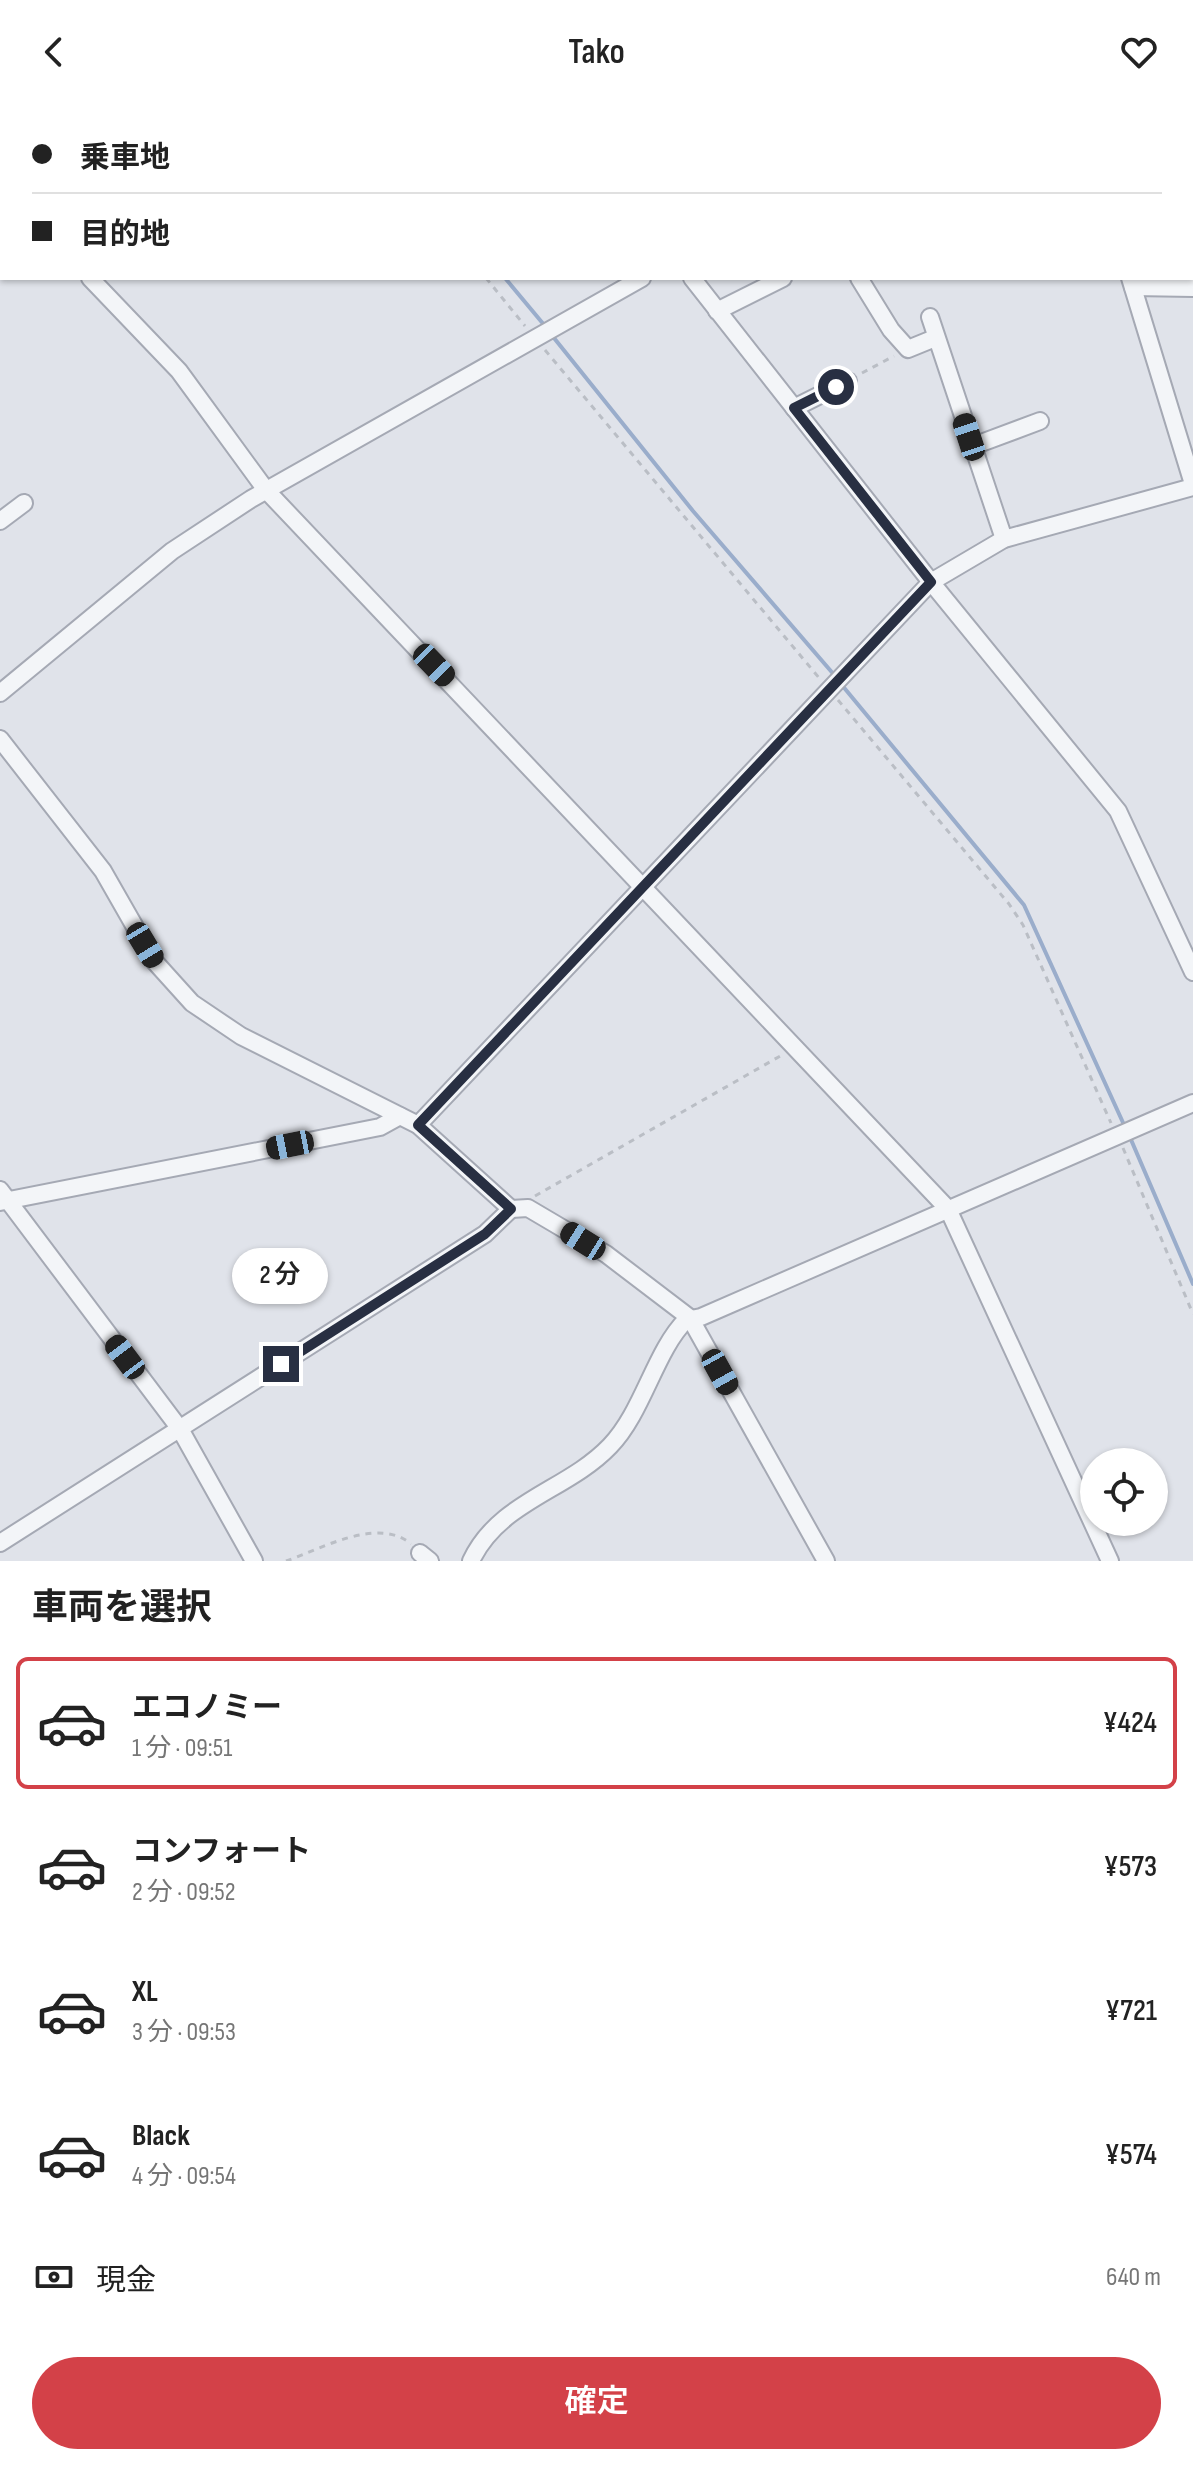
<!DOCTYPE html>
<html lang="ja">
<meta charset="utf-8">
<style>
:root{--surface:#fff;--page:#f2f2f2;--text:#222;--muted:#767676;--line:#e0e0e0;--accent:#d34148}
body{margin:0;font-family:"Sofia Sans Condensed","Noto Sans JP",sans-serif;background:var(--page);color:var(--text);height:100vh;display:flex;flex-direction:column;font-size:30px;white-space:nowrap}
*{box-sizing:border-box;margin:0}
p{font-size:26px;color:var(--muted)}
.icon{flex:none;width:44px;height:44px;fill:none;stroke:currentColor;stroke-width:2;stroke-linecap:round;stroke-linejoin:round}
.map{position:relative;height:1457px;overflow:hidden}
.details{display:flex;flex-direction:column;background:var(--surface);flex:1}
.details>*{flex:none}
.hud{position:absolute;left:0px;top:0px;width:1194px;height:176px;box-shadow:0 2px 6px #0004;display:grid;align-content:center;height:176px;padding:0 32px;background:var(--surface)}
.fabs{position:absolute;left:1080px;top:1344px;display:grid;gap:16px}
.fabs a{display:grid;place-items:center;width:88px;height:88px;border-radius:50%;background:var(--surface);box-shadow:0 2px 6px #0004;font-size:40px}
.end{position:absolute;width:36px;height:36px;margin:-18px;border:10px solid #282f42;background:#fff;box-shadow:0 0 0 4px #fff}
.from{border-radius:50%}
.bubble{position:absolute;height:56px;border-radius:28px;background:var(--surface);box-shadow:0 2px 6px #0004;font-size:26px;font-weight:600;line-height:56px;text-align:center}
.car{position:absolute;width:24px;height:48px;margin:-24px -12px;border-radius:10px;box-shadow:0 0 6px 2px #0007;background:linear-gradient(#222 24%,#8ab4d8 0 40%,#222 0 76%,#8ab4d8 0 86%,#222 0)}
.hud b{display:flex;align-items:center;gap:28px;height:76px;font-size:30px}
.hud b+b{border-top:2px solid var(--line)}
.hud i{width:20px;height:20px;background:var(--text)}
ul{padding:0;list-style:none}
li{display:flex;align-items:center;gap:24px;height:132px;margin:0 16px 12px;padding:0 16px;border:4px solid transparent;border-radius:12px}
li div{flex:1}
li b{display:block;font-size:30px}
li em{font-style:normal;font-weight:600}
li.active{border-color:var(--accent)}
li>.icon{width:72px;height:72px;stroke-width:1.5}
h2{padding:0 32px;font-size:36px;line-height:96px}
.pay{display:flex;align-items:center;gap:20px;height:88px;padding:0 32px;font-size:30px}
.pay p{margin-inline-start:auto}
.button{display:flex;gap:16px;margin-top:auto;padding:16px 32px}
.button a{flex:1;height:92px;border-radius:48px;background:var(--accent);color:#fff;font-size:32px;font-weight:600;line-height:92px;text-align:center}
header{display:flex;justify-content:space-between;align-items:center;height:104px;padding:0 32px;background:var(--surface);font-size:36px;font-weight:600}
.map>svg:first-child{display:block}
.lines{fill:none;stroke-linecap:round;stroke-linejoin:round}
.stream{stroke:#9aadcb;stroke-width:4}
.minor-casing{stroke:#a5a9b4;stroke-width:20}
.path{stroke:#babec5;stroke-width:3;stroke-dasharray:6 6;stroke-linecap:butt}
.minor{stroke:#f3f5f8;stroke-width:16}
.route{stroke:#282f42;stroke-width:10}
</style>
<header><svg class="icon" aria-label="back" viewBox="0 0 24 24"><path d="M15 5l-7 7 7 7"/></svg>Tako<svg class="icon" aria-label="heart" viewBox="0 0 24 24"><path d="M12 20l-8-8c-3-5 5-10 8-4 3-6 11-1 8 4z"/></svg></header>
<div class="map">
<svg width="1193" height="1457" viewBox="0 0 1193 1457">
<rect width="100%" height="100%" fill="#e0e3ea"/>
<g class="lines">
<g class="stream">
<polyline points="362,0 363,2"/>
<polyline points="505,174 545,222"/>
<polyline points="550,229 693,407 836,573"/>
<polyline points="841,580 1024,801 1125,1023"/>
<polyline points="1129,1031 1193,1180"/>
</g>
<defs>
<g id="minor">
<polyline points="556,0 558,2"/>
<polyline points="808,0 810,2"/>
<polyline points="1035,0 1036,2"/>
<polyline points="389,2 394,0"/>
<polyline points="966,2 971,0"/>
<polyline points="1178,2 1182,0"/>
<polyline points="0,73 2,78"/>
<polyline points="1192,123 1193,123"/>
<polyline points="90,174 179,267 266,386 948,1105 1110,1457"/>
<polyline points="692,174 931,478 1118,707 1193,868"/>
<polyline points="859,174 891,226 908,245 935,234"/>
<polyline points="1130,174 1193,380"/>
<polyline points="1133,183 1193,184"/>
<polyline points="717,207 783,174"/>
<polyline points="930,213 1004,435"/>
<polyline points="794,304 848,277"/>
<polyline points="973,342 1040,317"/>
<polyline points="0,417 24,399"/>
<polyline points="0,589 172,447 251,395 642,174"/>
<polyline points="0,635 103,767 155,858 192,899 241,932 418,1021 511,1105 485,1130 0,1439"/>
<polyline points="418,1021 931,478 1004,435 1193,383"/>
<polyline points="0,1086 180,1325 254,1457"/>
<polyline points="0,1098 380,1023 400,1012"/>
<polyline points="511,1105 528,1104 606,1150 690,1214 826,1457"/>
<polyline points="420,1449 430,1457"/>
<path d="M 471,1457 C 499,1397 567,1387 610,1342 C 643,1308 655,1247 686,1216 L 701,1213 L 1193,999"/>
</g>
</defs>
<use href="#minor" class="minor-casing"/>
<g class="path">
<polyline points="344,0 346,2"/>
<polyline points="486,174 525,222"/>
<polyline points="545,246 820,575"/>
<polyline points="862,269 894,252"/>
<polyline points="838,596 1009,800 1023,821 1111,1019"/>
<polyline points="1123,1044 1193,1210"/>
<polyline points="535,1092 782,951"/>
<path d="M 286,1457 C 321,1445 378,1412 411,1440"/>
</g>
<use href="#minor" class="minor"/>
</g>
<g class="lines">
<polyline class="route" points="281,1260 485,1130 511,1105 418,1021 931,478 794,304 836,283"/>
</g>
</svg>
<div class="fabs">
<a><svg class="icon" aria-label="locate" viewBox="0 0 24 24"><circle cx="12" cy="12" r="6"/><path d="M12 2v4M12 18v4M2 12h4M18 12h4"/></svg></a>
</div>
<i class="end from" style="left:836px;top:283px"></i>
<i class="end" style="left:281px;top:1260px"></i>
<div class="bubble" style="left:232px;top:1144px;width:96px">2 分</div>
<i class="car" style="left:969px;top:333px;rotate:342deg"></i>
<i class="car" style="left:434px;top:561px;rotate:136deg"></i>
<i class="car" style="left:145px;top:841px;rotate:149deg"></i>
<i class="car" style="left:290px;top:1041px;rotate:259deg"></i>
<i class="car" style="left:583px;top:1137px;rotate:302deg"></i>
<i class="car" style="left:125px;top:1253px;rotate:323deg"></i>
<i class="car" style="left:720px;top:1268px;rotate:151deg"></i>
<div class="hud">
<b><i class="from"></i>乗車地</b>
<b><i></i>目的地</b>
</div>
</div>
<section class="details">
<h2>車両を選択</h2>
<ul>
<li class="active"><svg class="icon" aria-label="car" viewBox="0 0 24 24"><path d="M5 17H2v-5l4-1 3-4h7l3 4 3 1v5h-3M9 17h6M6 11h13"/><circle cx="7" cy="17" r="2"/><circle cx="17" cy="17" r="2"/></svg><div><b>エコノミー</b><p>1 分 · 09:51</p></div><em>¥424</em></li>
<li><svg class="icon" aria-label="car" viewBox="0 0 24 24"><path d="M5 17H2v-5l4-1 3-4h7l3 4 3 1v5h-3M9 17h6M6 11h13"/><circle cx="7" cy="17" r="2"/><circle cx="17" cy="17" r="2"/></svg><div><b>コンフォート</b><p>2 分 · 09:52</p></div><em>¥573</em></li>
<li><svg class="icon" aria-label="car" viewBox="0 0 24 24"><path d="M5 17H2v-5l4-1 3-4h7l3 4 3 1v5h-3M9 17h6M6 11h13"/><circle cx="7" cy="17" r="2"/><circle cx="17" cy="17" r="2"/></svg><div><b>XL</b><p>3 分 · 09:53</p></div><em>¥721</em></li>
<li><svg class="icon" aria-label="car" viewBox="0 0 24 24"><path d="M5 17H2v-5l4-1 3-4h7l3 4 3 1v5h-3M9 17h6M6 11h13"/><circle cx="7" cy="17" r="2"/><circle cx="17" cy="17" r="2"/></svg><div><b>Black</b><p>4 分 · 09:54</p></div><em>¥574</em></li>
</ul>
<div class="pay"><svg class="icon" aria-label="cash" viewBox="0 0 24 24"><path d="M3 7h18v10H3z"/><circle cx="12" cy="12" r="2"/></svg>現金<p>640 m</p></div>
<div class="button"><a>確定</a></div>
</section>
